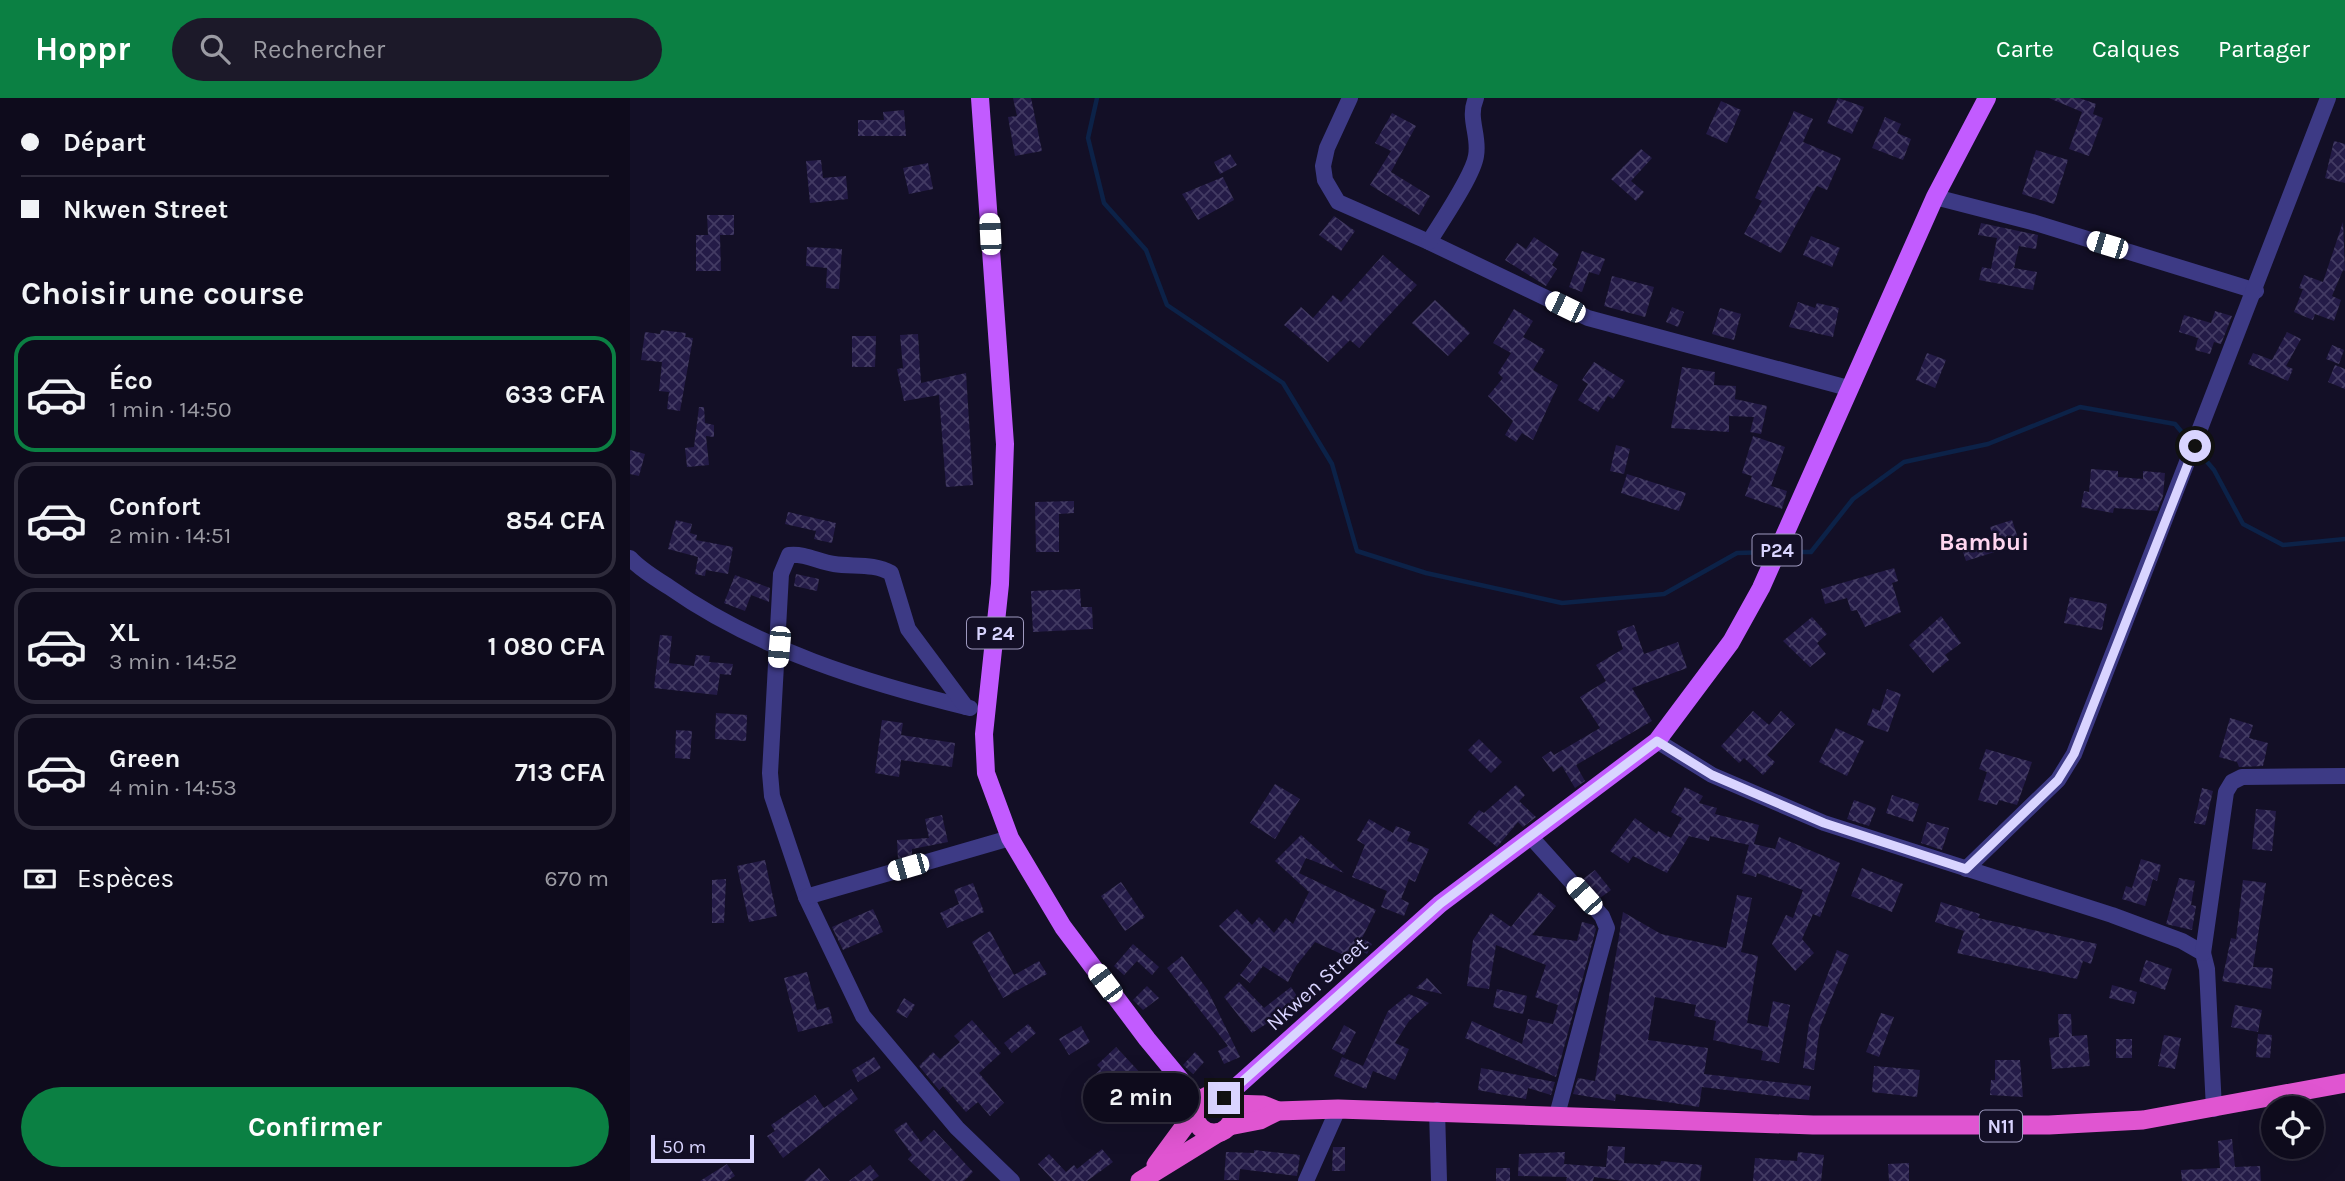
<!DOCTYPE html>
<html lang="fr">
<meta charset="utf-8">
<style>
:root{--surface:#0e0b1c;--page:#1c1929;--text:#f1f3f6;--muted:#9b9ba3;--line:#2e2b3b;--accent:#0b8043}
body{margin:0;font-family:Karla,sans-serif;background:var(--page);color:var(--text);height:100vh;display:flex;flex-direction:column;font-size:26px;white-space:nowrap}
*{box-sizing:border-box;margin:0}
p{font-size:23px;color:var(--muted)}
.icon{flex:none;width:38px;height:38px;fill:none;stroke:currentColor;stroke-width:2;stroke-linecap:round;stroke-linejoin:round}
.map{position:relative;flex:1;overflow:hidden}
.details{display:flex;flex-direction:column;background:var(--surface);width:630px}
.details>*{flex:none}
.guide{display:grid;align-content:center;height:154px;padding:0 21px;background:var(--surface)}
.controls{position:absolute;left:1631px;top:998px;display:grid;gap:14px}
.controls a{display:grid;place-items:center;width:63px;height:63px;border-radius:50%;background:var(--surface);box-shadow:0 7px 28px #0002,0 0 0 2px var(--line);font-size:35px}
.scale{position:absolute;left:21px;bottom:18px;width:103px;box-sizing:border-box;padding-left:7px;border:4px solid #d9d4ff;border-top:0;font-size:19px;line-height:24px;white-space:nowrap;color:#d9d4ff;-webkit-text-stroke:5px #130f26;paint-order:stroke}
.end{position:absolute;width:32px;height:32px;margin:-16px;border:9px solid #d9d4ff;background:#111;box-shadow:0 0 0 4px #111}
.from{border-radius:50%}
.bubble{position:absolute;height:49px;border-radius:24px;background:var(--surface);box-shadow:0 7px 28px #0002,0 0 0 2px var(--line);font-size:23px;font-weight:700;line-height:49px;text-align:center}
.car{position:absolute;width:21px;height:42px;margin:-21px -10px;border-radius:9px;box-shadow:0 0 5px 2px #0007;background:linear-gradient(#fff 24%,#345 0 40%,#fff 0 76%,#345 0 86%,#fff 0)}
.guide b{display:flex;align-items:center;gap:24px;height:66px;font-size:26px}
.guide b+b{border-top:2px solid var(--line)}
.guide i{width:18px;height:18px;background:var(--text)}
ul{padding:0;list-style:none}
li{display:flex;align-items:center;gap:21px;height:116px;margin:0 14px 10px;padding:0 7px;border:4px solid var(--line);border-radius:21px}
li div{flex:1}
li b{display:block;font-size:26px}
li em{font-style:normal;font-weight:700}
li.on{border-color:var(--accent)}
li>.icon{width:63px;height:63px;stroke-width:1.5}
h2{padding:0 21px;font-size:32px;line-height:84px}
.pay{display:flex;align-items:center;gap:18px;height:77px;padding:0 21px;font-size:26px}
.pay p{margin-inline-start:auto}
.cta{display:flex;gap:14px;margin-top:auto;padding:14px 21px}
.cta a{flex:1;height:80px;border-radius:42px;background:var(--accent);color:#fff;font-size:28px;font-weight:700;line-height:80px;text-align:center}
header{display:flex;align-items:center;gap:42px;box-sizing:border-box;height:98px;padding:0 35px;background:var(--accent);color:#fff}
header strong{font-size:33px}
nav{display:flex;gap:38px;margin-inline-start:auto;font-size:24px}
.search{width:490px;height:63px;background:var(--page);display:flex;align-items:center;gap:18px;box-sizing:border-box;padding:0 24px;border-radius:38px;color:var(--muted);font-size:26px}
main{display:flex;flex:1;min-height:0}
.map>svg:first-child{display:block}
.lines{fill:none;stroke-linecap:round;stroke-linejoin:round}
.stream{stroke:#0c2248;stroke-width:4.5}
.building{fill:url(#building-cross-hatch)}
.minor{stroke:#3d3a85;stroke-width:16}
.primary{stroke:#c25bff;stroke-width:18}
.trunk{stroke:#e055d1;stroke-width:19}
.route{stroke:#d9d4ff;stroke-width:9}
.labels{text-anchor:middle;stroke-width:5;stroke-linejoin:round;paint-order:stroke}
.shield{fill:#130f26;stroke:#9e99be;stroke-width:2}
.shield-label{font-size:19px;font-weight:bold;fill:#d9d4ff}
.street-label{font-size:21px;fill:#d9d4ff;stroke:#130f26}
.quarter-label{font-size:24px;font-weight:bold;fill:#ffd6f0;stroke:#130f26}
</style>
<header>
<strong>Hoppr</strong>
<div class="search"><svg class="icon" aria-label="search" viewBox="0 0 24 24"><circle cx="10" cy="10" r="6"/><path d="M15 15l6 6"/></svg>Rechercher</div>
<nav><a>Carte</a><a>Calques</a><a>Partager</a></nav>
</header>
<main>
<section class="details">
<div class="guide">
<b><i class="from"></i>Départ</b>
<b><i></i>Nkwen Street</b>
</div>
<h2>Choisir une course</h2>
<ul>
<li class="on"><svg class="icon" aria-label="car" viewBox="0 0 24 24"><path d="M5 17H2v-5l4-1 3-4h7l3 4 3 1v5h-3M9 17h6M6 11h13"/><circle cx="7" cy="17" r="2"/><circle cx="17" cy="17" r="2"/></svg><div><b>Éco</b><p>1 min · 14:50</p></div><em>633 CFA</em></li>
<li><svg class="icon" aria-label="car" viewBox="0 0 24 24"><path d="M5 17H2v-5l4-1 3-4h7l3 4 3 1v5h-3M9 17h6M6 11h13"/><circle cx="7" cy="17" r="2"/><circle cx="17" cy="17" r="2"/></svg><div><b>Confort</b><p>2 min · 14:51</p></div><em>854 CFA</em></li>
<li><svg class="icon" aria-label="car" viewBox="0 0 24 24"><path d="M5 17H2v-5l4-1 3-4h7l3 4 3 1v5h-3M9 17h6M6 11h13"/><circle cx="7" cy="17" r="2"/><circle cx="17" cy="17" r="2"/></svg><div><b>XL</b><p>3 min · 14:52</p></div><em>1 080 CFA</em></li>
<li><svg class="icon" aria-label="car" viewBox="0 0 24 24"><path d="M5 17H2v-5l4-1 3-4h7l3 4 3 1v5h-3M9 17h6M6 11h13"/><circle cx="7" cy="17" r="2"/><circle cx="17" cy="17" r="2"/></svg><div><b>Green</b><p>4 min · 14:53</p></div><em>713 CFA</em></li>
</ul>
<div class="pay"><svg class="icon" aria-label="cash" viewBox="0 0 24 24"><path d="M3 7h18v10H3z"/><circle cx="12" cy="12" r="2"/></svg>Espèces<p>670 m</p></div>
<div class="cta"><a>Confirmer</a></div>
</section>
<div class="map">
<svg width="1715" height="1083" viewBox="0 0 1715 1083">
<defs>
<pattern id="building-cross-hatch" width="8" height="8" patternUnits="userSpaceOnUse" patternTransform="scale(1.75)"><rect width="8" height="8" fill="#241b47"/><path d="M0 0l8 8M0 8l8-8" fill="none" stroke="#433b63"/></pattern>
</defs>
<rect width="100%" height="100%" fill="#130f26"/>
<g class="lines">
<g class="stream">
<polyline points="467,0 458,40 474,105 516,152 537,207 653,285 702,366 727,453 796,475 932,505 1034,496 1107,455 1142,454"/>
<polyline points="1567,352 1584,372 1613,426 1653,447 1715,441"/>
<polyline points="1151,454 1181,454 1223,401 1274,364 1358,346 1450,309 1545,326 1561,345"/>
</g>
</g>
<g class="building">
<polygon points="383,0 401,0 412,53 385,58 378,19 387,18"/>
<polygon points="1208,0 1234,9 1222,36 1197,25"/>
<polygon points="1419,0 1449,0 1466,6 1463,16 1473,20 1459,58 1439,51 1452,14"/>
<polygon points="1091,3 1111,12 1097,45 1076,36"/>
<polygon points="274,12 276,38 228,38 228,22 254,22 253,14"/>
<polygon points="1164,13 1183,21 1173,44 1211,60 1197,92 1187,88 1151,155 1114,136 1132,103 1125,100"/>
<polygon points="762,15 786,28 761,74 800,98 789,117 740,87 761,53 745,45"/>
<polygon points="1255,19 1271,26 1267,35 1281,41 1273,62 1242,50"/>
<polygon points="1704,43 1715,46 1715,85 1695,80"/>
<polygon points="1011,51 1022,60 1001,83 1014,94 1006,103 981,81"/>
<polygon points="1406,52 1438,62 1424,106 1392,96"/>
<polygon points="600,56 607,67 590,76 584,64"/>
<polygon points="191,62 193,80 216,78 218,101 180,105 176,63"/>
<polygon points="298,65 303,91 279,96 273,70"/>
<polygon points="593,79 604,102 568,122 552,96"/>
<polygon points="77,117 104,117 104,137 90,137 91,173 66,173 66,137 78,137"/>
<polygon points="704,118 725,133 711,153 689,137"/>
<polygon points="1713,124 1715,173 1713,172 1702,198 1711,202 1704,223 1685,216 1683,222 1664,214 1673,191 1669,190 1674,177 1693,184"/>
<polygon points="1351,125 1408,137 1406,151 1389,148 1384,170 1407,174 1403,192 1349,182 1352,169 1361,171 1367,140 1348,137"/>
<polygon points="1181,138 1210,150 1202,169 1173,157"/>
<polygon points="904,139 929,156 922,167 927,171 916,188 875,162 887,145 896,151"/>
<polygon points="177,149 212,151 209,191 196,190 197,170 176,168"/>
<polygon points="952,153 975,161 969,177 959,174 952,194 939,189"/>
<polygon points="753,157 787,187 729,250 720,242 698,264 654,227 671,209 683,220 703,197 711,204"/>
<polygon points="982,178 1024,189 1015,219 974,208"/>
<polygon points="805,202 840,235 818,258 782,225"/>
<polygon points="1168,204 1185,210 1187,205 1209,210 1203,239 1159,229"/>
<polygon points="1042,209 1054,214 1048,229 1036,224"/>
<polygon points="1090,210 1111,216 1104,242 1082,236"/>
<polygon points="884,211 903,223 893,239 915,252 903,272 928,287 903,342 892,335 886,344 875,337 883,323 858,298 873,280 868,275 881,255 863,245"/>
<polygon points="1585,213 1602,218 1591,246 1584,244 1580,256 1565,252 1568,240 1549,234 1554,217 1581,225"/>
<polygon points="31,232 56,235 55,239 63,240 50,313 37,311 39,294 29,293 32,264 11,262 15,234 30,236"/>
<polygon points="1657,234 1671,241 1656,268 1663,271 1658,283 1618,266 1623,255 1642,262"/>
<polygon points="288,236 291,285 336,275 343,387 316,389 309,297 274,303 267,271 273,270 270,237"/>
<polygon points="222,238 246,238 245,269 222,269"/>
<polygon points="1702,247 1714,252 1709,266 1696,261"/>
<polygon points="1297,255 1316,262 1305,290 1286,282"/>
<polygon points="964,264 995,283 983,301 978,298 968,314 948,302 958,286 952,282"/>
<polygon points="1705,267 1715,271 1715,291 1698,284"/>
<polygon points="1052,269 1085,274 1084,287 1106,288 1105,301 1137,308 1131,336 1120,334 1124,319 1099,318 1099,334 1041,330"/>
<polygon points="69,309 74,309 75,325 84,327 84,339 76,338 79,367 57,369 55,350 64,349"/>
<polygon points="1123,338 1155,349 1141,388 1157,393 1152,411 1115,398 1122,378 1112,375"/>
<polygon points="986,347 1000,351 994,376 980,373"/>
<polygon points="0,352 15,356 9,378 0,376"/>
<polygon points="1461,371 1488,373 1488,379 1513,381 1513,373 1535,375 1533,398 1527,413 1484,410 1483,415 1451,409 1454,393 1459,394"/>
<polygon points="997,376 1056,395 1049,413 991,395"/>
<polygon points="444,403 444,415 429,416 429,454 406,454 405,404"/>
<polygon points="158,414 206,425 202,445 184,441 186,433 155,426"/>
<polygon points="46,422 62,426 60,435 67,437 66,442 103,449 98,476 76,472 75,478 65,476 68,459 38,451"/>
<polygon points="1382,422 1390,446 1336,463 1331,448 1363,438 1360,429"/>
<polygon points="1264,470 1268,483 1262,485 1271,514 1235,529 1227,512 1221,513 1217,500 1195,506 1191,491"/>
<polygon points="166,476 189,481 187,493 164,488"/>
<polygon points="105,477 140,490 139,504 121,497 115,513 94,505"/>
<polygon points="450,491 451,509 462,509 463,531 403,534 401,493"/>
<polygon points="1440,499 1477,506 1472,532 1434,525"/>
<polygon points="1311,518 1331,545 1315,557 1319,562 1303,575 1279,547"/>
<polygon points="1182,519 1197,536 1187,545 1196,556 1180,569 1153,543"/>
<polygon points="1004,527 1014,556 1048,544 1057,570 1002,590 1022,623 946,667 955,683 945,690 932,668 923,674 912,659 921,653 924,657 970,630 950,599 976,583 966,567 993,551 987,533"/>
<polygon points="30,537 42,538 39,565 64,568 66,557 80,558 79,564 103,566 101,577 90,576 87,597 24,590"/>
<polygon points="1257,591 1271,596 1258,634 1237,627 1243,610 1250,613"/>
<polygon points="1123,613 1139,627 1151,613 1165,626 1137,657 1145,664 1133,677 1114,660 1109,665 1091,648"/>
<polygon points="86,615 117,617 116,643 85,641"/>
<polygon points="1600,620 1623,627 1619,640 1638,645 1633,668 1609,669 1607,664 1589,659"/>
<polygon points="252,622 273,625 271,637 325,645 322,669 271,662 269,679 245,675"/>
<polygon points="1206,630 1234,643 1217,678 1189,664"/>
<polygon points="46,632 62,633 60,661 45,660"/>
<polygon points="849,641 872,664 861,675 838,652"/>
<polygon points="1356,651 1402,664 1387,707 1369,702 1367,707 1348,702 1357,674 1349,671"/>
<polygon points="645,686 670,701 645,741 620,725"/>
<polygon points="886,687 895,697 889,703 906,719 893,729 888,724 867,749 838,725 849,712 854,715"/>
<polygon points="1055,689 1073,698 1069,705 1087,710 1085,716 1129,727 1124,746 1145,751 1149,739 1210,765 1190,819 1183,816 1172,841 1184,855 1165,873 1142,846 1156,817 1163,820 1173,792 1127,775 1126,779 1112,775 1119,747 1080,738 1079,743 1059,738 1037,775 1003,758 998,765 980,753 1005,720 1027,736 1028,733 1041,740 1052,720 1041,714"/>
<polygon points="1572,690 1583,693 1575,727 1564,725"/>
<polygon points="1262,697 1289,706 1283,724 1256,715"/>
<polygon points="1224,702 1246,710 1239,728 1217,721"/>
<polygon points="1626,711 1646,713 1642,753 1622,751"/>
<polygon points="312,717 318,744 282,751 282,757 268,761 267,742 299,740 295,721"/>
<polygon points="739,721 763,735 766,728 781,734 777,743 799,751 785,784 779,781 771,801 779,805 774,818 751,809 757,793 722,779 735,747 727,742"/>
<polygon points="1297,724 1319,730 1312,752 1291,745"/>
<polygon points="671,737 714,775 676,760 669,775 746,812 732,840 742,846 737,856 724,849 718,859 685,844 666,868 658,884 633,868 620,885 610,877 622,862 589,828 607,811 622,827 629,819 644,835 656,820 663,826 679,794 645,763"/>
<polygon points="1511,761 1531,767 1527,783 1523,781 1515,808 1492,801 1496,788 1502,790"/>
<polygon points="135,762 147,818 119,824 107,768"/>
<polygon points="1232,770 1273,786 1262,814 1221,798"/>
<polygon points="965,772 981,792 970,800 953,781"/>
<polygon points="1549,780 1565,783 1561,807 1566,808 1562,832 1536,826"/>
<polygon points="96,781 94,825 82,825 82,782"/>
<polygon points="1613,782 1636,785 1623,869 1643,870 1641,891 1592,883 1601,840 1606,841"/>
<polygon points="491,784 515,819 495,833 471,798"/>
<polygon points="343,785 354,814 317,830 310,815 329,806 324,792"/>
<polygon points="909,794 926,808 902,837 947,843 952,824 964,827 966,831 926,979 835,940 842,923 892,946 898,921 923,926 928,907 905,899 916,867 866,847 859,891 837,888 843,842 861,815 881,829"/>
<polygon points="1107,797 1122,800 1111,854 1128,858 1117,925 1138,929 1143,903 1160,907 1149,965 1131,962 1133,953 1083,942 1086,923 1064,918 1066,907 1025,899 1018,942 1078,950 1074,976 1181,988 1179,1002 1072,989 1069,1009 986,996 985,1003 943,996 948,980 965,983 993,814 1031,836 1096,850"/>
<polygon points="1311,804 1350,816 1348,820 1467,846 1461,866 1453,863 1447,881 1327,855 1334,833 1305,824"/>
<polygon points="243,811 253,834 213,852 202,829"/>
<polygon points="360,833 384,877 409,863 417,876 373,900 342,844"/>
<polygon points="503,846 529,869 522,877 507,863 494,877 484,868"/>
<polygon points="1207,852 1219,857 1190,929 1184,972 1173,970 1179,925"/>
<polygon points="552,858 577,891 610,959 594,966 588,953 598,948 537,870"/>
<polygon points="1516,862 1542,871 1535,892 1509,883"/>
<polygon points="177,874 187,912 199,909 203,925 168,934 154,880"/>
<polygon points="797,880 812,896 786,890"/>
<polygon points="609,884 634,910 661,889 671,904 622,935 594,899"/>
<polygon points="1482,887 1507,894 1504,906 1479,900"/>
<polygon points="517,888 529,900 513,912 503,902"/>
<polygon points="867,891 897,898 893,916 863,909"/>
<polygon points="779,896 799,905 779,923 765,945 779,951 765,982 743,973 736,991 704,978 712,959 733,968 758,913"/>
<polygon points="274,900 285,907 277,920 266,914"/>
<polygon points="1605,907 1632,912 1628,934 1601,929"/>
<polygon points="1251,915 1264,919 1249,959 1236,954"/>
<polygon points="1428,916 1441,916 1442,938 1457,937 1460,968 1422,971 1419,940 1429,939"/>
<polygon points="342,922 371,955 349,975 374,1005 360,1018 348,1004 336,1014 313,988 309,992 289,968 303,954 310,961 330,944 324,938"/>
<polygon points="398,926 406,935 382,955 374,945"/>
<polygon points="714,927 726,934 714,957 702,951"/>
<polygon points="451,928 460,944 439,957 429,941"/>
<polygon points="1628,936 1642,937 1640,960 1626,959"/>
<polygon points="1534,937 1551,940 1545,971 1528,968"/>
<rect x="1486" y="941" width="16" height="19"/>
<polygon points="486,949 515,980 499,995 510,1007 499,1017 488,1005 479,1013 454,986 471,971 467,967"/>
<polygon points="565,954 574,964 563,976 553,967"/>
<polygon points="244,959 251,970 228,984 222,972"/>
<polygon points="1365,962 1390,962 1393,999 1360,997 1361,982 1365,982"/>
<polygon points="1244,968 1290,972 1287,999 1242,994"/>
<polygon points="851,970 925,984 921,997 898,990 896,1001 848,992"/>
<polygon points="221,991 228,1001 153,1060 137,1038 145,1033 141,1027 185,997 194,1010"/>
<polygon points="276,1024 291,1044 304,1032 343,1074 334,1083 301,1083 278,1061 282,1057 264,1032"/>
<polygon points="1602,1041 1605,1069 1630,1068 1631,1083 1552,1083 1551,1072 1590,1070 1588,1043"/>
<polygon points="978,1048 995,1049 994,1065 1030,1067 1031,1063 1072,1067 1070,1083 994,1083 964,1079 963,1083 936,1083 937,1079 888,1078 889,1056 935,1054 934,1066 976,1069"/>
<polygon points="703,1049 715,1049 715,1073 702,1073"/>
<polygon points="472,1051 483,1064 457,1083 424,1083 408,1066 419,1056 436,1074 444,1067 447,1071"/>
<polygon points="624,1052 670,1057 667,1078 610,1071 609,1082 594,1082 596,1054 624,1055"/>
<polygon points="1168,1054 1194,1057 1191,1083 1123,1083 1125,1060 1167,1063"/>
<polygon points="1279,1065 1279,1083 1259,1083 1258,1066"/>
<polygon points="97,1066 105,1078 97,1083 70,1083"/>
<polygon points="240,1067 249,1078 242,1083 219,1083"/>
<polygon points="189,1070 200,1083 174,1083"/>
<rect x="866" y="1070" width="14" height="13"/>
</g>
<g class="lines">
<g class="minor">
<polyline points="720,0 697,50 693,68 695,82 708,104 799,144 958,220 1218,290"/>
<polyline points="1305,99 1402,124 1626,193"/>
<path d="M 799,144 C 811,124 843,78 846,58 C 850,37 837,21 846,0"/>
<path d="M 0,460 C 11,472 25,480 39,489 C 127,551 236,585 340,610"/>
<path d="M 336,609 L 278,531 L 261,475 C 244,465 223,469 204,466 C 189,464 175,455 159,457 L 151,476 L 140,675 L 142,698 L 176,799 L 233,918 L 327,1030 L 382,1083"/>
<polyline points="1027,643 1082,677 1194,725 1482,817 1552,843 1573,855 1577,871 1584,1011"/>
<polyline points="900,738 972,818 977,830 927,1017"/>
<polyline points="1336,771 1428,682 1444,656 1698,0"/>
<polyline points="176,799 380,740"/>
<polyline points="1573,855 1596,694 1602,684 1612,679 1715,678"/>
<polyline points="807,1012 809,1083"/>
<polyline points="676,1083 708,1011"/>
</g>
<g class="primary">
<polyline points="350,0 375,346 370,486 354,636 356,675 380,740 433,829 517,941 569,1004"/>
<polyline points="594,1000 810,806 1027,643 1101,544 1131,490 1305,99 1357,0"/>
</g>
<g class="trunk">
<circle cx="584" cy="1016" r="19"/>
<polyline points="601,1006 633,1007 648,1013"/>
<polyline points="599,1028 630,1022 648,1013 708,1011 1183,1027 1419,1027 1513,1022 1715,985"/>
<polyline points="526,1067 565,1014"/>
<polyline points="510,1083 588,1035"/>
</g>
</g>
<g class="lines">
<polyline class="route" points="594,1000 810,806 1027,643 1082,677 1194,725 1336,771 1428,682 1444,656 1565,348"/>
</g>
<g class="labels">
<g class="shield">
<rect x="1122.5" y="436.5" width="49" height="31" rx="5"/>
<rect x="337" y="519.5" width="56" height="31" rx="5"/>
<rect x="1350" y="1012.5" width="42" height="31" rx="5"/>
</g>
<g class="shield-label">
<text x="1147" y="459">P24</text>
<text x="365" y="542">P 24</text>
<text x="1371" y="1035">N11</text>
</g>
<g class="street-label">
<text transform="translate(687 886) rotate(-42)" y="7">Nkwen Street</text>
</g>
<g class="quarter-label">
<text x="1354" y="452">Bambui</text>
</g>
</g>
</svg>
<div class="controls">
<a><svg class="icon" aria-label="locate" viewBox="0 0 24 24"><circle cx="12" cy="12" r="6"/><path d="M12 2v4M12 18v4M2 12h4M18 12h4"/></svg></a>
</div>
<div class="scale">50 m</div>
<i class="end from" style="left:1565px;top:348px"></i>
<i class="end" style="left:594px;top:1000px"></i>
<div class="bubble" style="left:453px;top:975px;width:116px">2 min</div>
<i class="car" style="left:360px;top:136px;rotate:357deg"></i>
<i class="car" style="left:1477px;top:147px;rotate:287deg"></i>
<i class="car" style="left:935px;top:209px;rotate:296deg"></i>
<i class="car" style="left:149px;top:549px;rotate:185deg"></i>
<i class="car" style="left:278px;top:769px;rotate:254deg"></i>
<i class="car" style="left:954px;top:798px;rotate:318deg"></i>
<i class="car" style="left:475px;top:885px;rotate:323deg"></i>
</div>
</main>
